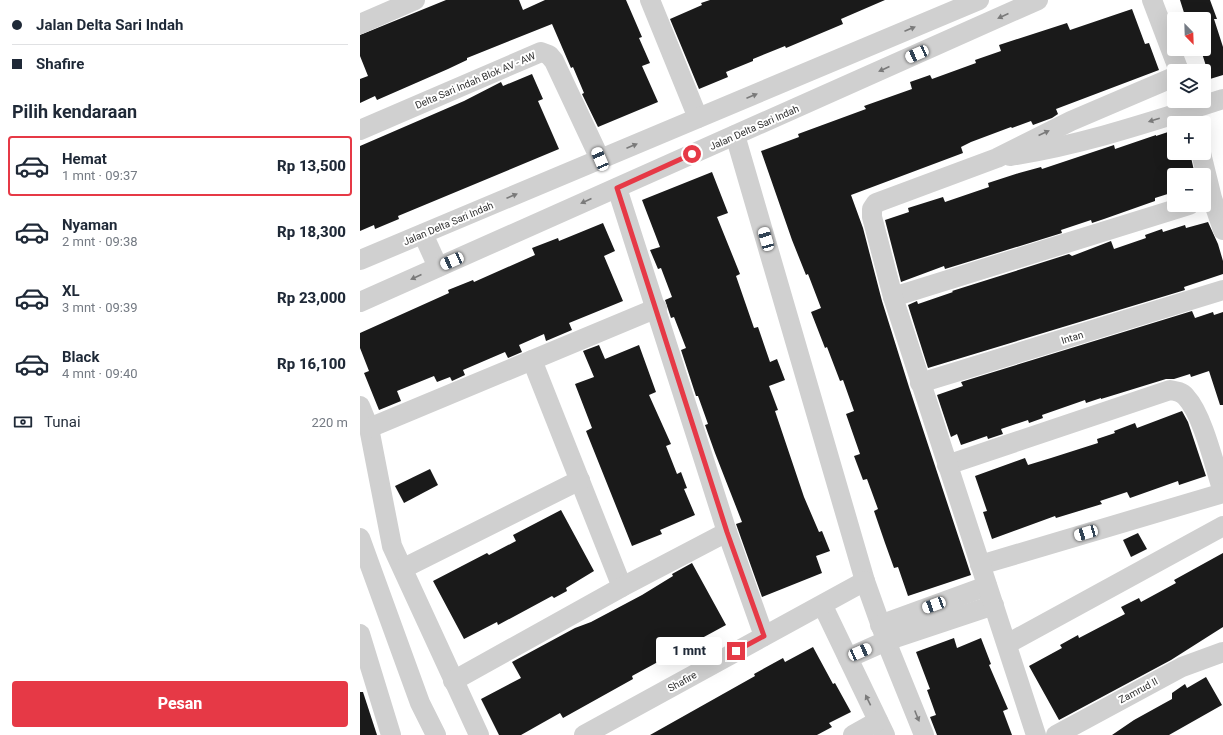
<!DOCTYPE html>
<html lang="id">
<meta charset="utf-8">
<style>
:root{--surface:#fff;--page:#f2f2f3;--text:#1f2937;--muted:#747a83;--line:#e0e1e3;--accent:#e63946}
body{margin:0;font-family:Roboto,sans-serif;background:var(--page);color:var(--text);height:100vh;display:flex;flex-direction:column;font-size:15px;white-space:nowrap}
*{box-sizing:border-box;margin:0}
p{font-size:13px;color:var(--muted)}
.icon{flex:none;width:22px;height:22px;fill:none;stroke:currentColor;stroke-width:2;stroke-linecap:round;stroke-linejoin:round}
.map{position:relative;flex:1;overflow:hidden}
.details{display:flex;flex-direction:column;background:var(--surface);width:360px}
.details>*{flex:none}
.banner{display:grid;align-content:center;height:88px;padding:0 12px;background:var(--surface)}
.needle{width:26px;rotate:157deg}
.fabs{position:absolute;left:807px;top:12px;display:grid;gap:8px}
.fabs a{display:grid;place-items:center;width:44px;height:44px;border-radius:4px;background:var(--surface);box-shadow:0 4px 16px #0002;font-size:20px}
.end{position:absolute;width:18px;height:18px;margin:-9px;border:5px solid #e63946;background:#fff;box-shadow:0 0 0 2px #fff}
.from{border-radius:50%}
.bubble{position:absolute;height:28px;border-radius:4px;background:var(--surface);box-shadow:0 4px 16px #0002;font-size:13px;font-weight:800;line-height:28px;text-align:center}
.car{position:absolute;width:12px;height:24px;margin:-12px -6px;border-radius:5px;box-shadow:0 0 3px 1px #0007;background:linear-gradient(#fff 24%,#345 0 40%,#fff 0 76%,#345 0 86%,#fff 0)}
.banner b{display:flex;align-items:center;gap:14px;height:38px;font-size:15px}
.banner b+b{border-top:1px solid var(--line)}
.banner i{width:10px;height:10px;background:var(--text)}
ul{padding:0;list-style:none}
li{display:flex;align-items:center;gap:12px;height:60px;margin:0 8px 6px;padding:0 4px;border:2px solid transparent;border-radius:4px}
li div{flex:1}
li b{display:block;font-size:15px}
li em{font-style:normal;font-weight:800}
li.active{border-color:var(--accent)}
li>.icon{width:36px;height:36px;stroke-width:1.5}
h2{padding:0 12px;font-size:18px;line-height:48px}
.pay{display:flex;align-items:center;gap:10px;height:44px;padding:0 12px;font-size:15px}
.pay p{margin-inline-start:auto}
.action{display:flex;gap:8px;margin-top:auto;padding:8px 12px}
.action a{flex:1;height:46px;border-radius:4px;background:var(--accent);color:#fff;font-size:16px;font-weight:800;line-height:46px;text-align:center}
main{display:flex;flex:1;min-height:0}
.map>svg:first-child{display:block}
.building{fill:#1a1a1a}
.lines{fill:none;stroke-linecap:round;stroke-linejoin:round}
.minor{stroke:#d0d0d0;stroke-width:20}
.oneway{fill:#7a7a7a}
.route{stroke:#e63946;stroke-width:5}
.labels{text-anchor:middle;stroke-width:4;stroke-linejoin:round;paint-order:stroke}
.street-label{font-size:10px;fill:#333;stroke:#fff}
</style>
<main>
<section class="details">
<div class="banner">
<b><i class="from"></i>Jalan Delta Sari Indah</b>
<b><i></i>Shafire</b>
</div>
<h2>Pilih kendaraan</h2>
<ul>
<li class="active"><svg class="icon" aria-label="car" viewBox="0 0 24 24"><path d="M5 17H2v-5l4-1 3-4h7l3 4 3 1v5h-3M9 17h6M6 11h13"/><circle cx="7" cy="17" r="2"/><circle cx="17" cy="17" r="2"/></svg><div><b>Hemat</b><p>1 mnt · 09:37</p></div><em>Rp 13,500</em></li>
<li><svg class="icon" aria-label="car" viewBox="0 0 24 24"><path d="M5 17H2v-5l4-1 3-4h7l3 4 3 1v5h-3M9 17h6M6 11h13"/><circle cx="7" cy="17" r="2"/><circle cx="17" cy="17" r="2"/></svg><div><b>Nyaman</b><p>2 mnt · 09:38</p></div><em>Rp 18,300</em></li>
<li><svg class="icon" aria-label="car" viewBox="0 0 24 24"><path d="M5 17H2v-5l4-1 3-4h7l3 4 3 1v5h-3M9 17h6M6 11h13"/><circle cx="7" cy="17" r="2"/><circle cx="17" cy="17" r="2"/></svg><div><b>XL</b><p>3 mnt · 09:39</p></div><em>Rp 23,000</em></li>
<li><svg class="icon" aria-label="car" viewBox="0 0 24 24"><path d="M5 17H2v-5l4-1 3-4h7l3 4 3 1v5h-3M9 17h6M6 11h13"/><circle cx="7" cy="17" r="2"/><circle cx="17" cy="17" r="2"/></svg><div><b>Black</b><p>4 mnt · 09:40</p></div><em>Rp 16,100</em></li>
</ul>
<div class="pay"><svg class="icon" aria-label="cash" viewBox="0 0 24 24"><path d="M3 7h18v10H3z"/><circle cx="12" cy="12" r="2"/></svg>Tunai<p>220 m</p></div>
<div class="action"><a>Pesan</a></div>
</section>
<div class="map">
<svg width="863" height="735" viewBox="0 0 863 735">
<rect width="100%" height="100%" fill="#fff"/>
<g class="building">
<polygon points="86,0 159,0 163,10 185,0 266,0 282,37 279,38 290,63 282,66 298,102 238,127 222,94 224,93 213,67 211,68 192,24 107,58 107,60 88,69 17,100 15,96 0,103 0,79 8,76 0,56 0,35"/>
<polygon points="350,0 525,0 481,19 483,24 426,48 425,46 393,59 393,61 366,72 368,77 339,89 310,19 342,5 341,3"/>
<polygon points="820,0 850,0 857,19 854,19 863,47 863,75 850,79 841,50 844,49 844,19 826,19"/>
<polygon points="772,9 785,44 789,43 799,70 696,109 698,114 692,118 673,125 671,121 652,128 651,127 611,142 601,147 603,153 491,195 503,228 522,301 549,387 611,575 548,596 538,567 534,568 525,543 514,511 518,509 507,479 503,480 494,456 500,454 486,414 494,411 483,380 480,381 467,347 465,348 451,312 461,308 448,274 446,275 432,240 401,151 439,137 438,134 506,109 504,106 552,89 550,82 570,75 572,79 616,63 615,60 641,51 639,45 707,23 710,30"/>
<polygon points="172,74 183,99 178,101 199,149 38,216 39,219 15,229 14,225 0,231 0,146 104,101 141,82 143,86"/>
<polygon points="814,130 814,153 830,153 835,175 814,175 814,192 795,198 795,201 744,219 732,223 731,220 701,230 702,233 585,269 584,266 541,282 525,220 549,212 548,208 583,197 585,202 629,187 628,183 659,173 681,167 682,169 754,145 755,149 796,135 796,136"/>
<polygon points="352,172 368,213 357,217 380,274 376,276 394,328 398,327 410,362 417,359 425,380 409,386 418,410 415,411 444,497 459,532 462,531 470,551 456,556 462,573 402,597 376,524 382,522 355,453 345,425 348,424 338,396 336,396 321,350 326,348 314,317 311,318 305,300 312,297 301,268 298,269 290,250 300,247 282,200"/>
<polygon points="848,222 858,244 863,261 863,274 824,287 825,290 568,368 548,305 557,301 558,304 593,292 592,291 709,254 712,256 751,241 754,249 786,238 785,235 802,229 803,232 825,225 826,228"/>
<polygon points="243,223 255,251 244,256 263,301 209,323 212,330 186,341 184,334 159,345 162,352 148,358 145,352 103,370 105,375 92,381 90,377 77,382 74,376 37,391 41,401 19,410 4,373 9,371 0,348 0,333 89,293 88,290 113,280 114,282 175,255 172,248 198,238 199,241"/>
<polygon points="832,311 835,318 853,312 854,315 863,312 863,405 860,405 849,371 831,377 830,374 814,379 806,379 741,399 741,398 726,403 725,400 682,415 683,418 669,423 668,420 641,429 643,434 628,439 627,436 601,445 597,434 591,437 577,395 603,386 601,382"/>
<polygon points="239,345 245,359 279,345 296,392 289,395 311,444 306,446 317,474 321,472 327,488 324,489 335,515 300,530 302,534 272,546 226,431 232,428 215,384 234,377 223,351"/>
<polygon points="822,411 828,422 846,476 819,485 818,481 770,498 767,492 740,501 742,504 696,518 695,516 632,539 623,512 627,511 615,476 665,458 668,465 691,458 738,443 737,439 755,433 754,431 775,423 777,428"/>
<polygon points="70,469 78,485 44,503 35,486"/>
<polygon points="201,510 234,571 206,588 207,591 194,598 192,596 138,625 137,622 104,639 73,581 127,553 129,555 156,541 153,535"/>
<polygon points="778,533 787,549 771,557 763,540"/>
<polygon points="863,553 863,627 811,660 699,720 669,666 702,648 700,645 718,635 719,638 765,614 761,607 779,598 781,602 816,583 814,580"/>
<polygon points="332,563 366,625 272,676 273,679 203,718 200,713 161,735 139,735 121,699 161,678 152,662 215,628 231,622 282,595 313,576 312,574"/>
<polygon points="594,638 597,648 621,638 631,664 629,665 648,709 643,711 652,735 577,735 570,717 576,715 567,690 570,689 556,652"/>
<polygon points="453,647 473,684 475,683 491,712 469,723 472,727 457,735 290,735 395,676 394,674 423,658 425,662"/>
<polygon points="846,677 862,705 809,735 752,735 774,720 812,699 812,693 825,684 827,688"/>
<polygon points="0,692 3,692 17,735 0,735"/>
</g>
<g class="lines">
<g class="minor">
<polyline points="290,0 338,118"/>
<polyline points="792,0 819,71"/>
<polyline points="0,24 55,0"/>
<polyline points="0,130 181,52 189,55 194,61 240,159"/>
<polyline points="375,135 505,581 530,651 564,735"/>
<polyline points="841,153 852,198 863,230"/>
<path d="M 650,156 C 723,145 793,121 863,99"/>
<polyline points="257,188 367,532 404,636"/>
<polyline points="63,234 78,267"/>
<polyline points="0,260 619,0"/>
<polyline points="533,297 829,205"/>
<polyline points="0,302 678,0"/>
<polyline points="172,360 262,587"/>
<polyline points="560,383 863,290"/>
<polyline points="0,406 9,428 32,546 119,735"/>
<polyline points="9,428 297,308"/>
<path d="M 587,465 L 810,390 C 816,391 822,392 826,397 C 843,415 855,468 863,492"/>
<polyline points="0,538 60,703 76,735"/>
<polyline points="620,565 863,493"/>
<polyline points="44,568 220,480"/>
<polyline points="463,606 525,735"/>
<polyline points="520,625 627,586"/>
<polyline points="0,634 31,735"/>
<polyline points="647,644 863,526"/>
<polyline points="488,658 526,641 634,605"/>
<polyline points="93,681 262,587 367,532"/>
<polyline points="224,735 505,581"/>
<polyline points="493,735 518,721"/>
<polyline points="676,735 533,297 512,217 512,209 516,203 637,158 711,121 814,77"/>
<polyline points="696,735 822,667 863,652"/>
</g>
</g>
<defs><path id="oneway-solid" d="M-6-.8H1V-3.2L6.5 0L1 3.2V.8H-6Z"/></defs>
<g class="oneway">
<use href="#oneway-solid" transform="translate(643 16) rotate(156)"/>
<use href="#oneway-solid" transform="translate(550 29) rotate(-23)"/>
<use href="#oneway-solid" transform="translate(524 69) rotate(156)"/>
<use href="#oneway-solid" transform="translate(392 96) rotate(-23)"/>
<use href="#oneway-solid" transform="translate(794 120) rotate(163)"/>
<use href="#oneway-solid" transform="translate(684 133) rotate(-25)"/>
<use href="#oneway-solid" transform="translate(272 146) rotate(-23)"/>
<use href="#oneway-solid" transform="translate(152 196) rotate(-23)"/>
<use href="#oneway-solid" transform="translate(226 201) rotate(156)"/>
<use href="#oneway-solid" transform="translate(56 277) rotate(156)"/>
<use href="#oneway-solid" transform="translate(508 700) rotate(-116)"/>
<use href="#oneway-solid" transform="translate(557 716) rotate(68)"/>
</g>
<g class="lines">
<polyline class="route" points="332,154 257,188 367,532 404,636 376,651"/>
</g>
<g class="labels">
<g class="street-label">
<text transform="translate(115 80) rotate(-23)" y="4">Delta Sari Indah Blok AV - AW</text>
<text transform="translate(394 127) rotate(-24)" y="4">Jalan Delta Sari Indah</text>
<text transform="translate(88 223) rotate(-23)" y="4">Jalan Delta Sari Indah</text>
<text transform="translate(712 337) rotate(-17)" y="4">Intan</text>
<text transform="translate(322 681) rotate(-29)" y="4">Shafire</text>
<text transform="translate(778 690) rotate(-28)" y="4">Zamrud II</text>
</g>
</g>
</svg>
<div class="fabs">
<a><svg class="needle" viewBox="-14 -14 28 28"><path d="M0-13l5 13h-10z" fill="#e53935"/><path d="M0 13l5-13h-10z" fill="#747a83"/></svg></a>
<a><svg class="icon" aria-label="layers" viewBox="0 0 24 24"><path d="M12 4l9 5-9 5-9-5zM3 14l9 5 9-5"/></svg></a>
<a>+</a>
<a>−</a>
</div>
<i class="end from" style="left:332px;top:154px"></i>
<i class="end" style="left:376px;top:651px"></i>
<div class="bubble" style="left:296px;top:637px;width:66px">1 mnt</div>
<i class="car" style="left:557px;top:54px;rotate:246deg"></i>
<i class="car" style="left:240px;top:159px;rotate:337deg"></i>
<i class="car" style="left:406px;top:239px;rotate:344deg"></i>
<i class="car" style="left:92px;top:261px;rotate:246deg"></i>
<i class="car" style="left:726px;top:533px;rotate:254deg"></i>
<i class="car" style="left:574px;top:605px;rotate:250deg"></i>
<i class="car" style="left:500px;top:652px;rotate:66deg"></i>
</div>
</main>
